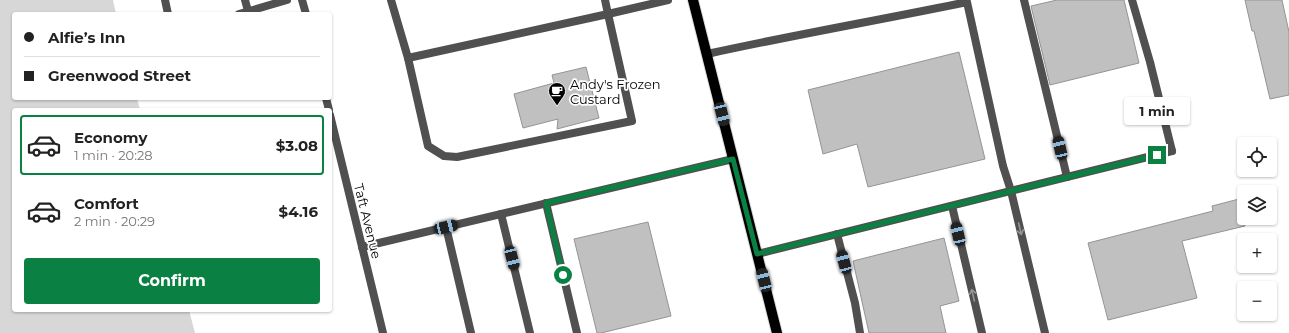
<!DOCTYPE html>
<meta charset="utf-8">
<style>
:root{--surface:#fff;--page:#f2f2f2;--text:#222;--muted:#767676;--line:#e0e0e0;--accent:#0b8043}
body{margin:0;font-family:Montserrat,sans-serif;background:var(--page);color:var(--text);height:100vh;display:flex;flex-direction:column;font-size:15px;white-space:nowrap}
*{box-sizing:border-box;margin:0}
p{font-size:13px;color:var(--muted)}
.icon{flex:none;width:22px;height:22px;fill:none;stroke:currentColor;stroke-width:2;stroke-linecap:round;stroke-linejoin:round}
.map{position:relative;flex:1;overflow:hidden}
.side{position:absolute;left:12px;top:108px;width:320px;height:204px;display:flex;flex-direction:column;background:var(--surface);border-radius:4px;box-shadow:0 1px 3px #0004}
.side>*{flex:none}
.top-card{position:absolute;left:12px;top:12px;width:320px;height:88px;border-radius:4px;box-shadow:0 1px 3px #0004;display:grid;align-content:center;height:88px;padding:0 12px;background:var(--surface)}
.controls{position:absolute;left:1237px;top:137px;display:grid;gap:8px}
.controls a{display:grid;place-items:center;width:40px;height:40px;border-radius:4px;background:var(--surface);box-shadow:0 1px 3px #0004;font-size:20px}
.end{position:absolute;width:18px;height:18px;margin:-9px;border:5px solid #0b8043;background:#fff;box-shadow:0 0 0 2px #fff}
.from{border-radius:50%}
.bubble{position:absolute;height:28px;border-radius:4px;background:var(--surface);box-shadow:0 1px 3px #0004;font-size:13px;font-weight:700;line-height:28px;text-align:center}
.car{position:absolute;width:12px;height:24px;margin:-12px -6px;border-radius:5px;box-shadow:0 0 3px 1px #0007;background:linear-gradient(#222 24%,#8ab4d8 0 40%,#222 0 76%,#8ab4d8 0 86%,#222 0)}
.top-card b{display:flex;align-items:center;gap:14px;height:38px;font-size:15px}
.top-card b+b{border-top:1px solid var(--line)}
.top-card i{width:10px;height:10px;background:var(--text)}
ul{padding:7px 0 0;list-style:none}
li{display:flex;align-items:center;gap:12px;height:60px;margin:0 8px 6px;padding:0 4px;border:2px solid transparent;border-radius:4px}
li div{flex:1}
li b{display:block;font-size:15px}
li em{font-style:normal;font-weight:700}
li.on{border-color:var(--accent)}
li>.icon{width:36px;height:36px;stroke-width:1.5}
.button{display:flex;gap:8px;margin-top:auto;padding:8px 12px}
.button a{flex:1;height:46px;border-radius:4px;background:var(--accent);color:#fff;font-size:16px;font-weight:700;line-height:46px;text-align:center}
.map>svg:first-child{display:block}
.green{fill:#d7d7d7}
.building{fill:#c0c0c0;stroke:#949494}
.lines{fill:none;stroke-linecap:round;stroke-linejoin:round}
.primary-casing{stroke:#dbdbdb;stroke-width:12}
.service{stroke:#505050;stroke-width:8}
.minor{stroke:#505050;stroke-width:8}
.primary{stroke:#000;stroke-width:10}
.oneway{stroke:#969696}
.route{stroke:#0b8043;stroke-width:5}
.labels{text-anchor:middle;stroke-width:3.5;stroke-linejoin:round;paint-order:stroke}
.poi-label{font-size:13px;fill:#000;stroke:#fff;text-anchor:start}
.street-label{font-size:13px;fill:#000;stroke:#fff}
</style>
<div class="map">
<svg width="1289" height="333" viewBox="0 0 1289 333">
<rect width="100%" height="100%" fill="#fff"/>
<polygon class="green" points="0,0 113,0 116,14 14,14 14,98 137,98 140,110 14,110 14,310 189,310 195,333 0,333"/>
<g class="building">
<polygon points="1057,0 1124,0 1139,63 1050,85 1031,6"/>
<polygon points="1245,0 1282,0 1289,32 1289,95 1270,99 1254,31 1252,31"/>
<polygon points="959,52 985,159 868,187 857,144 823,154 808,90"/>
<polygon points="586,67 599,118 557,129 558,119 523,128 514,94 554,83 552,75"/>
<polygon points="1239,199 1245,226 1182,241 1197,298 1108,320 1088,243 1213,211 1212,206"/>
<polygon points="648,222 671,316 601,333 597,333 574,239"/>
<polygon points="944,238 959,301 940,306 946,333 869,333 853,261"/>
</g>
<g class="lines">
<defs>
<polyline id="primary" points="693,0 777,333"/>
</defs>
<use href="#primary" class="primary-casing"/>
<g class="service">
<polyline points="165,0 168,14"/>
<polyline points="245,0 248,11"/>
<polyline points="391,0 408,58"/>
<polyline points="605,0 608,14 668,0"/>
<polyline points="1024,0 1067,177"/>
<polyline points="1132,0 1150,62 1172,151"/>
<polyline points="239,14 287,0"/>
<polygon points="608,14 632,121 457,157 444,156 428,146 408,58"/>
<path d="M 707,54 C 793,35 880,20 967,2 L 1003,166 L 1011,191 L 1045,333"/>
<polyline points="546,203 577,333"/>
<polyline points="952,206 982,333"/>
<polyline points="501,214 530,333"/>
<polyline points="446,227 471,333"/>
<polyline points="837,234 855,303 860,333"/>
<polyline points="362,247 733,159"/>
</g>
<g class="minor">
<polyline points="302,0 306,14"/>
<polyline points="326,98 329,110"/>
<polyline points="330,115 383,333"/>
<polyline points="757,254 1172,151"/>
</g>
<use href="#primary" class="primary"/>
</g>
<defs><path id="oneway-shaft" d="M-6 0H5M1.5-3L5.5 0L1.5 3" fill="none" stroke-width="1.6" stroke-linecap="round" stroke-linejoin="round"/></defs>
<g class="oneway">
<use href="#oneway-shaft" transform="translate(1020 229) rotate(77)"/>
<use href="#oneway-shaft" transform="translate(973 295) rotate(-103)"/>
</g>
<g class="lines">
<polyline class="route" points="563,275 546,203 733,159 757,254 1157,155"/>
</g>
<defs>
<symbol id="cafe-pin" viewBox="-11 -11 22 30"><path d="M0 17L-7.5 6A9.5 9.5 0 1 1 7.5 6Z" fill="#000" stroke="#fff"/><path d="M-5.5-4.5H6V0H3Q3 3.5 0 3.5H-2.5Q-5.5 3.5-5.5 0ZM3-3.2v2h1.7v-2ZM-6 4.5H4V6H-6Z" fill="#fff"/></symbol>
</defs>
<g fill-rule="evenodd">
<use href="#cafe-pin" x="547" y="81" width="20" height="27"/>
</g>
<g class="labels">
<g class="poi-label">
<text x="570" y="89">Andy's Frozen<tspan x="570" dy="15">Custard</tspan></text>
</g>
<g class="street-label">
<text transform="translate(368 221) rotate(76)" y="5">Taft Avenue</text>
</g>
</g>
</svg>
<div class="controls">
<a><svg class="icon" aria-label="locate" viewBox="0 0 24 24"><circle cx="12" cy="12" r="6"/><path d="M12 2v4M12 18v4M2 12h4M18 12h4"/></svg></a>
<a><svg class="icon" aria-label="layers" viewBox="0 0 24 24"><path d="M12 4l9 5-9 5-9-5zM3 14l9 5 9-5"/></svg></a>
<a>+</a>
<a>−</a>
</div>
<i class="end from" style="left:563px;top:275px"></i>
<i class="end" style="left:1157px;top:155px"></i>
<div class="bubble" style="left:1124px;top:97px;width:66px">1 min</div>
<i class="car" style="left:722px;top:114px;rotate:166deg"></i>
<i class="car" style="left:1060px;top:148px;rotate:347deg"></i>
<i class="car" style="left:446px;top:227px;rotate:77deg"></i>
<i class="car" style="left:958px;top:234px;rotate:347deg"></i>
<i class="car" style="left:512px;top:258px;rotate:166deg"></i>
<i class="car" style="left:844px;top:262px;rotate:345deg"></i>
<i class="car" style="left:764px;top:280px;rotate:346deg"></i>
<div class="top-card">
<b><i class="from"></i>Alfie’s Inn</b>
<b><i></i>Greenwood Street</b>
</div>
<section class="side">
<ul>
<li class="on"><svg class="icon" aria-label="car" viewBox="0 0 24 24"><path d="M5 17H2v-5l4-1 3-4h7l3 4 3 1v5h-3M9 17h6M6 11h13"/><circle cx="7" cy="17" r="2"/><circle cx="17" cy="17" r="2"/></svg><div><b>Economy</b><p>1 min · 20:28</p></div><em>$3.08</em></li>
<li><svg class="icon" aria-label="car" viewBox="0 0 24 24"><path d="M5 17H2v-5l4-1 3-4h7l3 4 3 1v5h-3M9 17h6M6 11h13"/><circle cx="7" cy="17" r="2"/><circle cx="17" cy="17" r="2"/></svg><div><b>Comfort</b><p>2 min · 20:29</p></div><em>$4.16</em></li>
</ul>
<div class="button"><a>Confirm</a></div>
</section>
</div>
